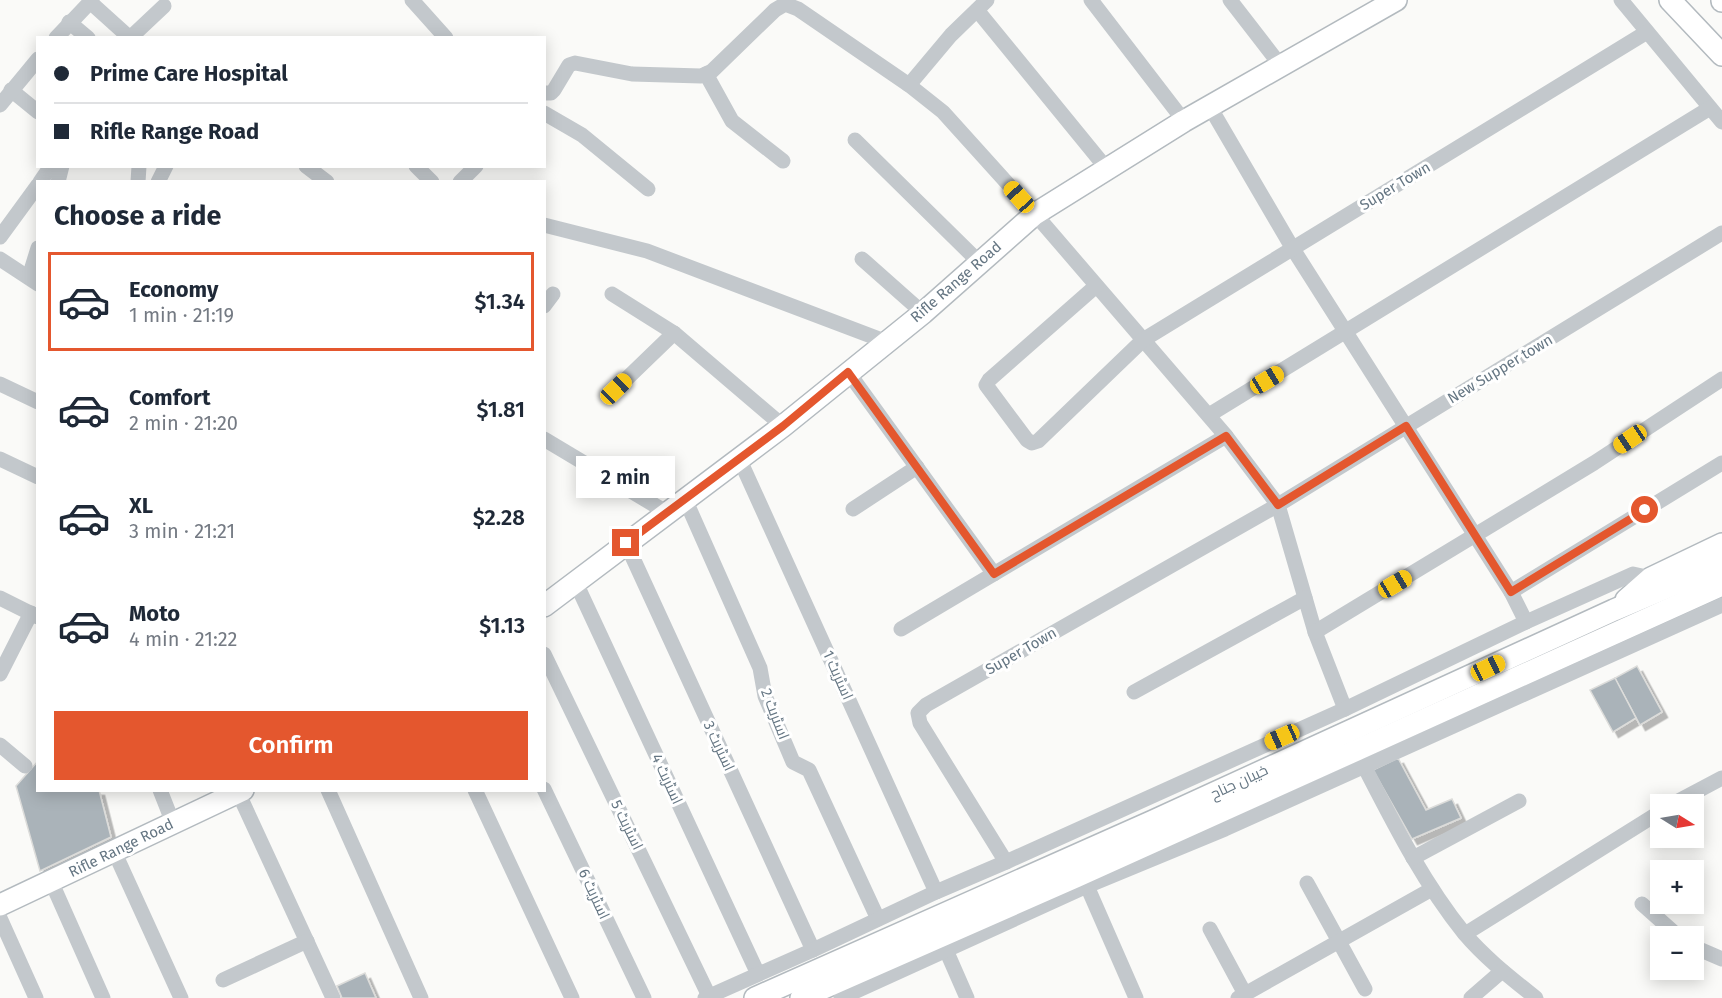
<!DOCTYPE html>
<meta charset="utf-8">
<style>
:root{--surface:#fff;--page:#f2f2f3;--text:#1f2937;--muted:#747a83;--line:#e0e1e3;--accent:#e4572e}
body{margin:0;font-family:"Fira Sans",Cairo,sans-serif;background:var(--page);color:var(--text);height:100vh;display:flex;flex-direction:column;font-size:22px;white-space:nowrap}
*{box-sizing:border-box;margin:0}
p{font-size:20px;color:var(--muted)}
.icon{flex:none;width:33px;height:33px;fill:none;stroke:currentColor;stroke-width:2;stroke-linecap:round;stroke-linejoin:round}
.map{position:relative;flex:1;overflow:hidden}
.panel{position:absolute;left:36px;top:180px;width:510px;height:612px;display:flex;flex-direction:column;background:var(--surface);border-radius:0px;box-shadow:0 3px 15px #0003}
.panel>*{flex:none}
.top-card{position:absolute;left:36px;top:36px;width:510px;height:132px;border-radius:0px;box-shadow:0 3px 15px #0003;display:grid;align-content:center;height:132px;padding:0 18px;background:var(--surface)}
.needle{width:39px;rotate:101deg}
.tools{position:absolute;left:1650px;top:794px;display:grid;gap:12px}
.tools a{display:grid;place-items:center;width:54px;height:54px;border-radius:0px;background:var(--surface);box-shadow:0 3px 15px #0003;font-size:30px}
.end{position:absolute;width:27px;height:27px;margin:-14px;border:8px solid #e4572e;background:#fff;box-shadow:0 0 0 3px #fff}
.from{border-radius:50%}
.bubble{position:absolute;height:42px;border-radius:0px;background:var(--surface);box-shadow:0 3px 15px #0003;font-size:20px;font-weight:600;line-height:42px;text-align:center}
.car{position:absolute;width:18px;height:36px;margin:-18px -9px;border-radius:8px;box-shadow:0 0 4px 2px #0007;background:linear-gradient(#f5c518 24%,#345 0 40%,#f5c518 0 76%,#345 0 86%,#f5c518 0)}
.top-card b{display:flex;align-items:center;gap:21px;height:57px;font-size:22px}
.top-card b+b{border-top:2px solid var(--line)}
.top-card i{width:15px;height:15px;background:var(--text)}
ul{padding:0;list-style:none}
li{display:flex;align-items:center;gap:18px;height:99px;margin:0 12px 9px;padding:0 6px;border:3px solid transparent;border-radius:0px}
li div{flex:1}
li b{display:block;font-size:22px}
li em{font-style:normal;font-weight:600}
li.selected{border-color:var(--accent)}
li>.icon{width:54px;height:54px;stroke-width:1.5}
h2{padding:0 18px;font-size:27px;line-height:72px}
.button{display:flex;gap:12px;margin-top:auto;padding:12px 18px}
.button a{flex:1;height:69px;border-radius:0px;background:var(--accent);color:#fff;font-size:24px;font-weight:600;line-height:69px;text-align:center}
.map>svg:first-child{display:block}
.building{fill:#aab3b9;stroke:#dcdcda;stroke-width:1.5;filter:url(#shadow)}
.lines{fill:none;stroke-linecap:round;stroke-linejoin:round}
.secondary-casing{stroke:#b3babf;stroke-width:24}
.street{stroke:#c3c8cc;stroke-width:15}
.secondary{stroke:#fff;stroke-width:21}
.route{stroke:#e4572e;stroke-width:8}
.labels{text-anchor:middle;stroke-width:6;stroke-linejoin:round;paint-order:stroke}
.street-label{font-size:15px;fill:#657683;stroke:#fff}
</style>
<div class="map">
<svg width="1722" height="998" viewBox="0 0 1722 998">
<defs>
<filter id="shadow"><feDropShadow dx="5.5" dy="5.5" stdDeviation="0" flood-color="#0004"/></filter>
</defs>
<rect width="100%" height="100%" fill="#fafaf8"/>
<g class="building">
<polygon points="1637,666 1662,712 1640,725 1615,678"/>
<polygon points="1615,678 1636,718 1613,732 1590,690"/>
<polygon points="1398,758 1426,810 1452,799 1461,818 1412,839 1373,770"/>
<polygon points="38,761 38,790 99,790 111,837 40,871 16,786"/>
<polygon points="365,973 376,998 342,998 337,986"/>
</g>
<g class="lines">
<defs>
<g id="secondary">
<polyline points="1670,0 1722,55"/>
<polyline points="1722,0 1722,1"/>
<polyline points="1626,600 1651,578 1722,544"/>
<polyline points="544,606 783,426 923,313 1035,214 1184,121 1396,0"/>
<polyline points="0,905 243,790"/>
<polyline points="755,998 1153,821 1614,610 1722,564"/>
<polyline points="801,998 1076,877 1722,585"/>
</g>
</defs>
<use href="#secondary" class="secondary-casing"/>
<g class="street">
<polyline points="412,0 446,38"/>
<polyline points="1091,0 1184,121"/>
<polyline points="1230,0 1281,66"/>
<polyline points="1621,0 1722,122"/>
<polyline points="90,2 130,38 164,6"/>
<polyline points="977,10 1107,169"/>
<polyline points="69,22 88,38"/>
<polyline points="56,38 92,0"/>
<polyline points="706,74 732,121 783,161"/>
<polyline points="909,85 951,35 987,0"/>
<polyline points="11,90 38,112"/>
<polyline points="544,93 551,93 554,90 569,65 575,63 632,74 701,76 712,71 775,10 785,4 798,9 909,85 943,112 1035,214 1226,436 1278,505 1315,632 1345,709"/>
<polyline points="0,105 38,59"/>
<polyline points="1210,107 1293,249 1511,592 1526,622"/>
<polyline points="544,113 582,135 648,189"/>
<polyline points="855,140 979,262"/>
<polyline points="306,166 327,182"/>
<polyline points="416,166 432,182"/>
<polyline points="40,182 51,166"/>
<polyline points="58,182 62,166"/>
<polyline points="138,182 139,166"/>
<polyline points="158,182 166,166"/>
<polyline points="460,182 476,166"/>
<polyline points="544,225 647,251 887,342"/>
<polyline points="0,237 38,185"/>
<polyline points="0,259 38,284"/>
<polyline points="862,259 923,313"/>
<polyline points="29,277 38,248"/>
<polyline points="1096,286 989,380 986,385 1027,440 1032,443 1038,441 1143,340 1647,32"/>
<polyline points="612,294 674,333 783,426"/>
<polyline points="544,306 553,294"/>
<polyline points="848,372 994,574"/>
<polyline points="0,384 38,402"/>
<polyline points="616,389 674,333"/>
<polyline points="1209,415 1710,108"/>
<polyline points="544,439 666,512"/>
<polyline points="739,458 936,892"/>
<polyline points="0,459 38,477"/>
<polyline points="685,499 760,668 765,696 793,762 809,770 878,919"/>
<polyline points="853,509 917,467"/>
<polyline points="626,543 813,950"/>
<polyline points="576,583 758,974"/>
<polyline points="1511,592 1722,463"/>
<polyline points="0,598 38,617"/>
<polyline points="901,629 1226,436"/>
<polyline points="1315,632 1594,463 1722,379"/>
<polyline points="544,654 709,996"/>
<polyline points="0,674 31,613"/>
<polyline points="1134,692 1305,598"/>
<polyline points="0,745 25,766"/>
<path d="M 1364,766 C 1394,824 1423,882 1464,933 C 1485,958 1511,978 1536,998"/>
<polyline points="544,789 644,998"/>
<polyline points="160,790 173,823"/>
<polyline points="237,790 333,998"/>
<polyline points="328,790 421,998"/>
<polyline points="475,790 572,998"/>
<polyline points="1673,804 1722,778"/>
<polyline points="114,851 181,998"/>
<polyline points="1413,858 1519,801"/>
<polyline points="1006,862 920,723 918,713 926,705 1278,505 1722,233"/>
<polyline points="51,881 103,998"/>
<polyline points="1307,883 1365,989"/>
<polyline points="1087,886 1136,998"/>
<polyline points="1642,904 1678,936"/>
<polyline points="0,918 36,998"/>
<polyline points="1210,929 1245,994"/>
<polyline points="1465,934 1660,812"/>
<polyline points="1694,947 1722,959"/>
<polyline points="946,950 967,998"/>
<polyline points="223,980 307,941"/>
<polyline points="705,998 813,950 936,892 1006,862 1345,709 1526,622 1633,574 1651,578"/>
<polyline points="841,998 1087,886 1225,829 1722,605"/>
<polyline points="1238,998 1432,889"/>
<polyline points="1471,998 1502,971"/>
</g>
<use href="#secondary" class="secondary"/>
</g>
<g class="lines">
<polyline class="route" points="626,543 783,426 848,372 994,574 1226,436 1278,505 1406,426 1511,592 1645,510"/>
</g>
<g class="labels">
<g class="street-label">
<text transform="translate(1395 186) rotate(-31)" y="5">Super Town</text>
<text transform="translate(956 282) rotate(-41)" y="5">Rifle Range Road</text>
<text transform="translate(1500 369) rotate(-31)" y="5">New Supper town</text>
<text transform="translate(1021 651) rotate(-30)" y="5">Super Town</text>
<text transform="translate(838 675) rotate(66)" y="5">اسٹریٹ 1</text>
<text transform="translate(775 714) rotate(69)" y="5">اسٹریٹ 2</text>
<text transform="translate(719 746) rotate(65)" y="5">اسٹریٹ 3</text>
<text transform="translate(667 779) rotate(65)" y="5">اسٹریٹ 4</text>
<text transform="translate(1239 782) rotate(-25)" y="5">خیبان جناح</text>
<text transform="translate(627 825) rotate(64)" y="5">اسٹریٹ 5</text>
<text transform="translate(121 848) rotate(-26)" y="5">Rifle Range Road</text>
<text transform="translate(594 894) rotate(65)" y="5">اسٹریٹ 6</text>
</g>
</g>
</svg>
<div class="tools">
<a><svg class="needle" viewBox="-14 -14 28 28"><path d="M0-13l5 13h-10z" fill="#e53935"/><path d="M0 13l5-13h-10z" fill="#747a83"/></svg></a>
<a>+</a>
<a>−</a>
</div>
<i class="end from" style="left:1645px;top:510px"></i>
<i class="end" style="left:626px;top:543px"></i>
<div class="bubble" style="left:576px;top:456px;width:99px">2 min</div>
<i class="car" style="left:1019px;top:197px;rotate:318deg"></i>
<i class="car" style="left:1267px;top:380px;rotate:59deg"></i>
<i class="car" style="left:616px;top:389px;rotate:46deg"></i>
<i class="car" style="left:1630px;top:439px;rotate:236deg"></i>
<i class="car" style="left:1395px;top:584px;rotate:59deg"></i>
<i class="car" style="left:1488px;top:668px;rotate:65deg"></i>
<i class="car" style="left:1282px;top:737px;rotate:246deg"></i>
<div class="top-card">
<b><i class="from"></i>Prime Care Hospital</b>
<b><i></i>Rifle Range Road</b>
</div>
<section class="panel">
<h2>Choose a ride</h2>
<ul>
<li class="selected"><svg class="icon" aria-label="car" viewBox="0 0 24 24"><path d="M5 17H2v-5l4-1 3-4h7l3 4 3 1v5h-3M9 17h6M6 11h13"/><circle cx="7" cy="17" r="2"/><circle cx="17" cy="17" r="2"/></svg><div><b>Economy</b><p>1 min · 21:19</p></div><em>$1.34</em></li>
<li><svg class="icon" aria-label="car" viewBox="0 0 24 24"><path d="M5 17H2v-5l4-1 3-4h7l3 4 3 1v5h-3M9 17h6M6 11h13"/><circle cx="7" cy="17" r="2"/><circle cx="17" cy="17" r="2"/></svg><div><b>Comfort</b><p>2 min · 21:20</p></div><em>$1.81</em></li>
<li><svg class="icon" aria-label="car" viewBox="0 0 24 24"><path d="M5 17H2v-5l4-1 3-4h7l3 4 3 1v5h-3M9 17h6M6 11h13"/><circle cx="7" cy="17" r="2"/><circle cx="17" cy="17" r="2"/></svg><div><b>XL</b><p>3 min · 21:21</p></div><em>$2.28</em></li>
<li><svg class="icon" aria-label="car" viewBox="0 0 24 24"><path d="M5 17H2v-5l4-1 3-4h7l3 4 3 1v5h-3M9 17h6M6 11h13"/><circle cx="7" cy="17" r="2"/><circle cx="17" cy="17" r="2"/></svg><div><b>Moto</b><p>4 min · 21:22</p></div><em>$1.13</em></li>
</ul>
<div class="button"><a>Confirm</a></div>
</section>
</div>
